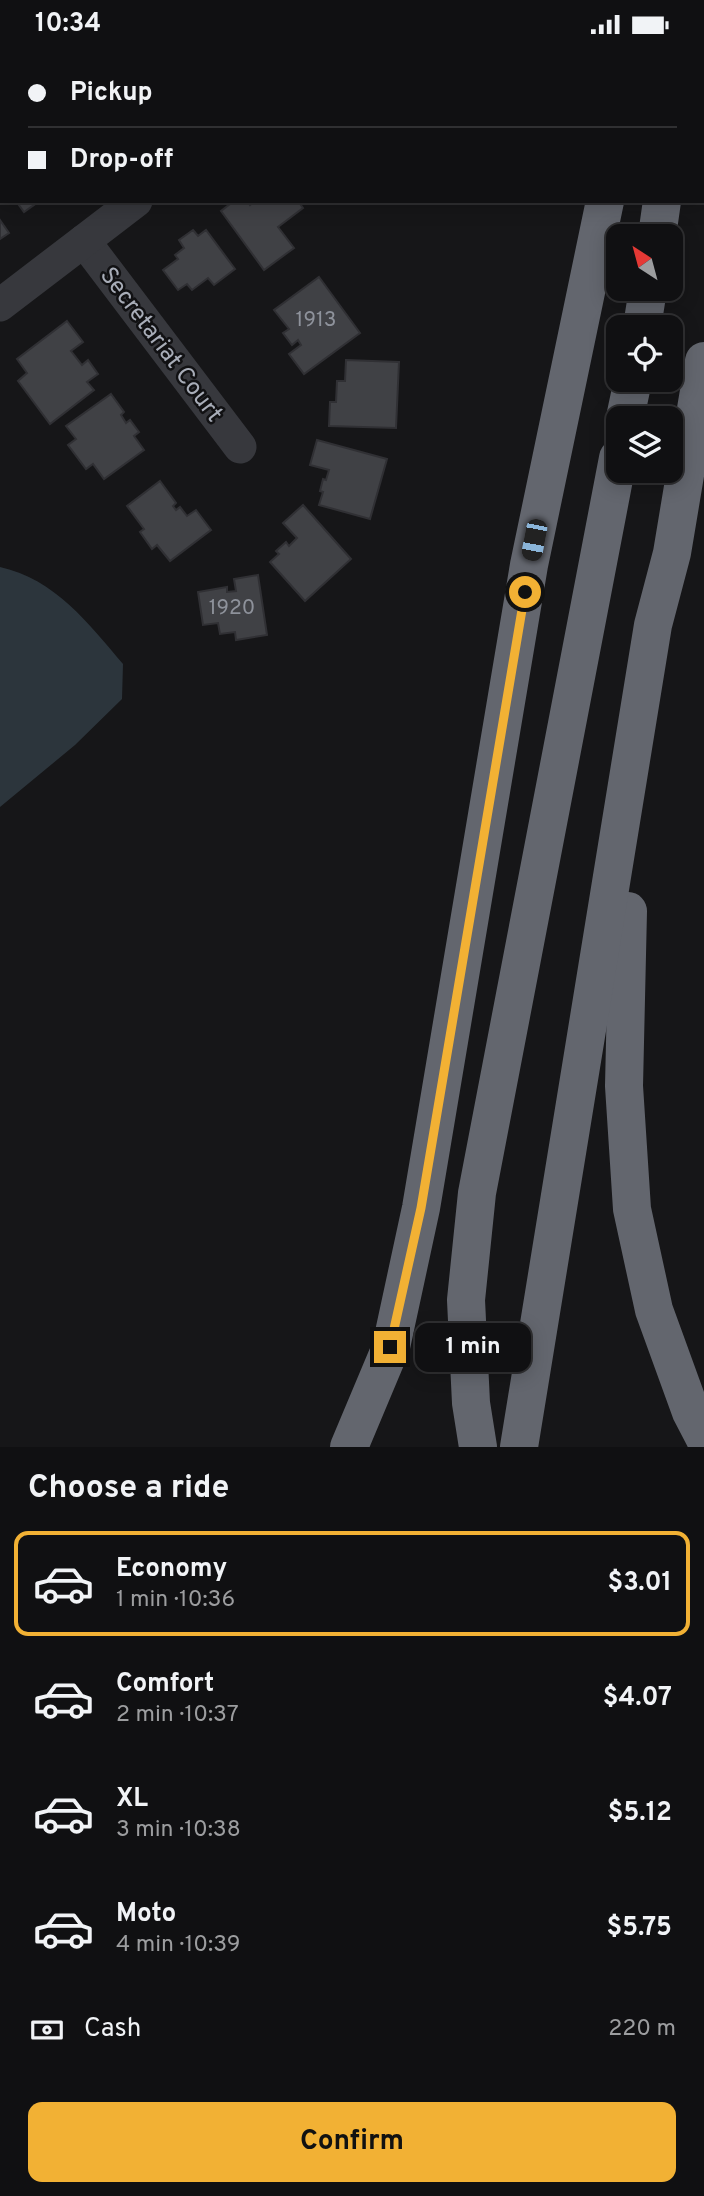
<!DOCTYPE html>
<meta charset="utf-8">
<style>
:root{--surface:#101012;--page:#19191b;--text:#f1f3f6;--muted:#9c9d9f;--line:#303032;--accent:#f2b134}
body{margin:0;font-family:Overpass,sans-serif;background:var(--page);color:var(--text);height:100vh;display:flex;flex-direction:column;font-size:26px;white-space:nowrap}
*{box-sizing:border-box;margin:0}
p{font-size:23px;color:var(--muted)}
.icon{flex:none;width:38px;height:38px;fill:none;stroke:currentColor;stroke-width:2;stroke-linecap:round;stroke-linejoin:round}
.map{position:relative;height:1398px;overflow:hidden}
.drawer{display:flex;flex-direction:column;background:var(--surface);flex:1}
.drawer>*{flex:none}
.guide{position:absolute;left:0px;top:0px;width:705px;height:154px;box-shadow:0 4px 18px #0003,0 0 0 2px var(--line);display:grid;align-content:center;height:154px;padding:0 28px;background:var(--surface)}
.needle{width:46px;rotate:324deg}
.fabs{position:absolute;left:606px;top:175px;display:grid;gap:14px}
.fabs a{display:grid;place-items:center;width:77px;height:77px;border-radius:14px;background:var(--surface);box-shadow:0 4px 18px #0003,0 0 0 2px var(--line);font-size:35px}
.end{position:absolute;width:32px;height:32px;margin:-16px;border:9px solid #f2b134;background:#111;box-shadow:0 0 0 4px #111}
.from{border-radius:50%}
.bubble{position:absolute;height:49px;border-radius:14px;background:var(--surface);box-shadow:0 4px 18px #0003,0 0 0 2px var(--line);font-size:23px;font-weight:700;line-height:49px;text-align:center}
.car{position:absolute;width:21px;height:42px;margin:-21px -10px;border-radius:9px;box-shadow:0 0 5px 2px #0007;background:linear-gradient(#222 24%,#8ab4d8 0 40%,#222 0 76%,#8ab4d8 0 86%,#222 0)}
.guide b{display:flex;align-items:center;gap:24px;height:66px;font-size:26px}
.guide b+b{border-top:2px solid var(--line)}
.guide i{width:18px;height:18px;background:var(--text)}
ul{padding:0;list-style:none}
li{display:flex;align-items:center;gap:21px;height:105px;margin:0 14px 10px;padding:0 14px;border:4px solid transparent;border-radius:14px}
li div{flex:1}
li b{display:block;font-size:26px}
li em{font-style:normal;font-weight:700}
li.current{border-color:var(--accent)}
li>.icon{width:63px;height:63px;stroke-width:1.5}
h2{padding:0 28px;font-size:32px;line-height:84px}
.pay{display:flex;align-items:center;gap:18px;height:77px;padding:0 28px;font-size:26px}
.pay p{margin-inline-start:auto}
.cta{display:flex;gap:14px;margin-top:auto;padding:14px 28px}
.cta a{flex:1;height:80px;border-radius:14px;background:var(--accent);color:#111;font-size:28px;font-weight:700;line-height:80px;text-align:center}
.status{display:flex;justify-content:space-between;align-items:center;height:49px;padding:0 35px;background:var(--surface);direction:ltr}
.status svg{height:19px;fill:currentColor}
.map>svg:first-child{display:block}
.water{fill:#2c353c}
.building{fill:#404145;stroke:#303034;stroke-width:2}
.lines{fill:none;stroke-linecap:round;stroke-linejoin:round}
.minor{stroke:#37383d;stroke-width:33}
.highway{stroke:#63666e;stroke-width:38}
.route{stroke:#f2b134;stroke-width:9}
.labels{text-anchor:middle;stroke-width:5;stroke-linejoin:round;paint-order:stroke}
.number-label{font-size:21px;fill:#8e929b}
.street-label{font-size:24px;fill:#a8adb8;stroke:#111113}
</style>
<div class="status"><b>10:34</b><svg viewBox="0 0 49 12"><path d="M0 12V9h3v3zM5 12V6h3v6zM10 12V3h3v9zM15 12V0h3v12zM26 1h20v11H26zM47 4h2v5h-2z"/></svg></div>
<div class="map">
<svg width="704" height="1398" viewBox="0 0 704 1398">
<rect width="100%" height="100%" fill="#161618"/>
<path class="water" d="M 0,518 C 55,530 89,575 123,615 L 122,650 L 75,696 L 0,758 Z"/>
<g class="building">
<polygon points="134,0 207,0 209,2 132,2"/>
<polygon points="2,101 2,146 0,143 0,103"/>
<polygon points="16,152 37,152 38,153 24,163"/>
<polygon points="234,152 247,152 250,156 255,152 298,152 303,159 278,178 294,199 264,221 221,162"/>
<polygon points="0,171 9,184 0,190"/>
<polygon points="193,181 198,187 206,181 235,220 214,236 208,229 192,241 187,235 178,241 163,221 178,210 175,206 184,199 179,191"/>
<polygon points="319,228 360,284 304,325 289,305 301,296 298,291 292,296 283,284 289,280 274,261"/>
<polygon points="67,272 83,293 71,302 82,316 88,311 98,325 87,333 94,341 50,375 18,332 27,324 17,310"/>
<polygon points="346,311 399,313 396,379 329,377 330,353 336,353 337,332 345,332"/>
<polygon points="111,345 124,363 121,366 126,374 130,371 139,383 134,387 144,401 104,430 93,415 86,420 68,396 76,390 66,377"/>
<polygon points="317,391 387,410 370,470 319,456 323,443 320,442 323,430 326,431 329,421 310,416"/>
<polygon points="160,432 176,454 173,457 176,461 180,458 187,467 196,461 211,481 170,512 157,496 152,500 140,483 144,480 127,457"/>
<polygon points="303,456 351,510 305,552 270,513 279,505 276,502 286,493 289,497 297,489 283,474"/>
<polygon points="258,526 267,586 236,591 235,583 220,585 218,574 203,576 198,543 227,538 227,543 236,542 234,530"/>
</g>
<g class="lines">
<g class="minor">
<polyline points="309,2 310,0"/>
<polyline points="84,192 240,398"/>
<polyline points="0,256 136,152"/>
</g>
<g class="highway">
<polyline points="638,2 638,0"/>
<polyline points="686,2 687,0"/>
<polyline points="657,187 662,152"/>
<polyline points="642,278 648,240"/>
<polyline points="625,369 633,331"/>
<polyline points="628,862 624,1037 632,1160 654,1261 691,1363 704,1388"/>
<polyline points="349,1398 391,1298 421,1159 529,516 605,152"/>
<polyline points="478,1398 471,1354 466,1251 477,1144 618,409"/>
<polyline points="519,1398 653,576 672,504 704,312"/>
</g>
</g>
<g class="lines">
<polyline class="route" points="390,1298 421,1159 525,543"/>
</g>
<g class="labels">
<g class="number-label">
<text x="316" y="277">1913</text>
<text x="232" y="565">1920</text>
</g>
<g class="street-label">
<text transform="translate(162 295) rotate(53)" y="8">Secretariat Court</text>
</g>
</g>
</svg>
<div class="fabs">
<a><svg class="needle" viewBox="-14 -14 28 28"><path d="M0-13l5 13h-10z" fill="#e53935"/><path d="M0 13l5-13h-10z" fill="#9c9d9f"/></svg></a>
<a><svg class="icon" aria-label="locate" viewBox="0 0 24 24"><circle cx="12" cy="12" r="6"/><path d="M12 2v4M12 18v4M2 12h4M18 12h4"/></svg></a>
<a><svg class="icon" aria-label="layers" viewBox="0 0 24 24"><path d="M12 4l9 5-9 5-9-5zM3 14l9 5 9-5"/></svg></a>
</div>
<i class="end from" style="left:525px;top:543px"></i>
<i class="end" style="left:390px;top:1298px"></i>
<div class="bubble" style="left:415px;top:1274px;width:116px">1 min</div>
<i class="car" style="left:534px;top:491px;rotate:191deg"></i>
<div class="guide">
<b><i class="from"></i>Pickup</b>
<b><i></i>Drop-off</b>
</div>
</div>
<section class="drawer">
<h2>Choose a ride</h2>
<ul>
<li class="current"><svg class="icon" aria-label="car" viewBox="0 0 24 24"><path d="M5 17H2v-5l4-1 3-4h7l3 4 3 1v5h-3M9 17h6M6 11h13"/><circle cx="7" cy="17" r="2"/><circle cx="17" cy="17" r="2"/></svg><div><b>Economy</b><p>1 min · 10:36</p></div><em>$3.01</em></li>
<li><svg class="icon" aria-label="car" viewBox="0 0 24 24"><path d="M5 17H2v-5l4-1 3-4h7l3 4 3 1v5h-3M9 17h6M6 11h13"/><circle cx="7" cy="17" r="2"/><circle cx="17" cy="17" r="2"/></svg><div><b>Comfort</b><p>2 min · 10:37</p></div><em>$4.07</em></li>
<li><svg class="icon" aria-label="car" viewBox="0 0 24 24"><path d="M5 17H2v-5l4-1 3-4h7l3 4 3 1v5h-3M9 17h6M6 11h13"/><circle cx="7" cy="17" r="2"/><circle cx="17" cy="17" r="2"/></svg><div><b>XL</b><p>3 min · 10:38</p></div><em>$5.12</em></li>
<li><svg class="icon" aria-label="car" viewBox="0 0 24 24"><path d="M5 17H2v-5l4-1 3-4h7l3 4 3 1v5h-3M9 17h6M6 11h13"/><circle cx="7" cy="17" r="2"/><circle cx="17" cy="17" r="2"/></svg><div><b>Moto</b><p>4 min · 10:39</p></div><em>$5.75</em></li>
</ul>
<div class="pay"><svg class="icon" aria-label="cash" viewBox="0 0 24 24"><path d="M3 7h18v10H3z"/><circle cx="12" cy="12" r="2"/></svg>Cash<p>220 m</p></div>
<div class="cta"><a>Confirm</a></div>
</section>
